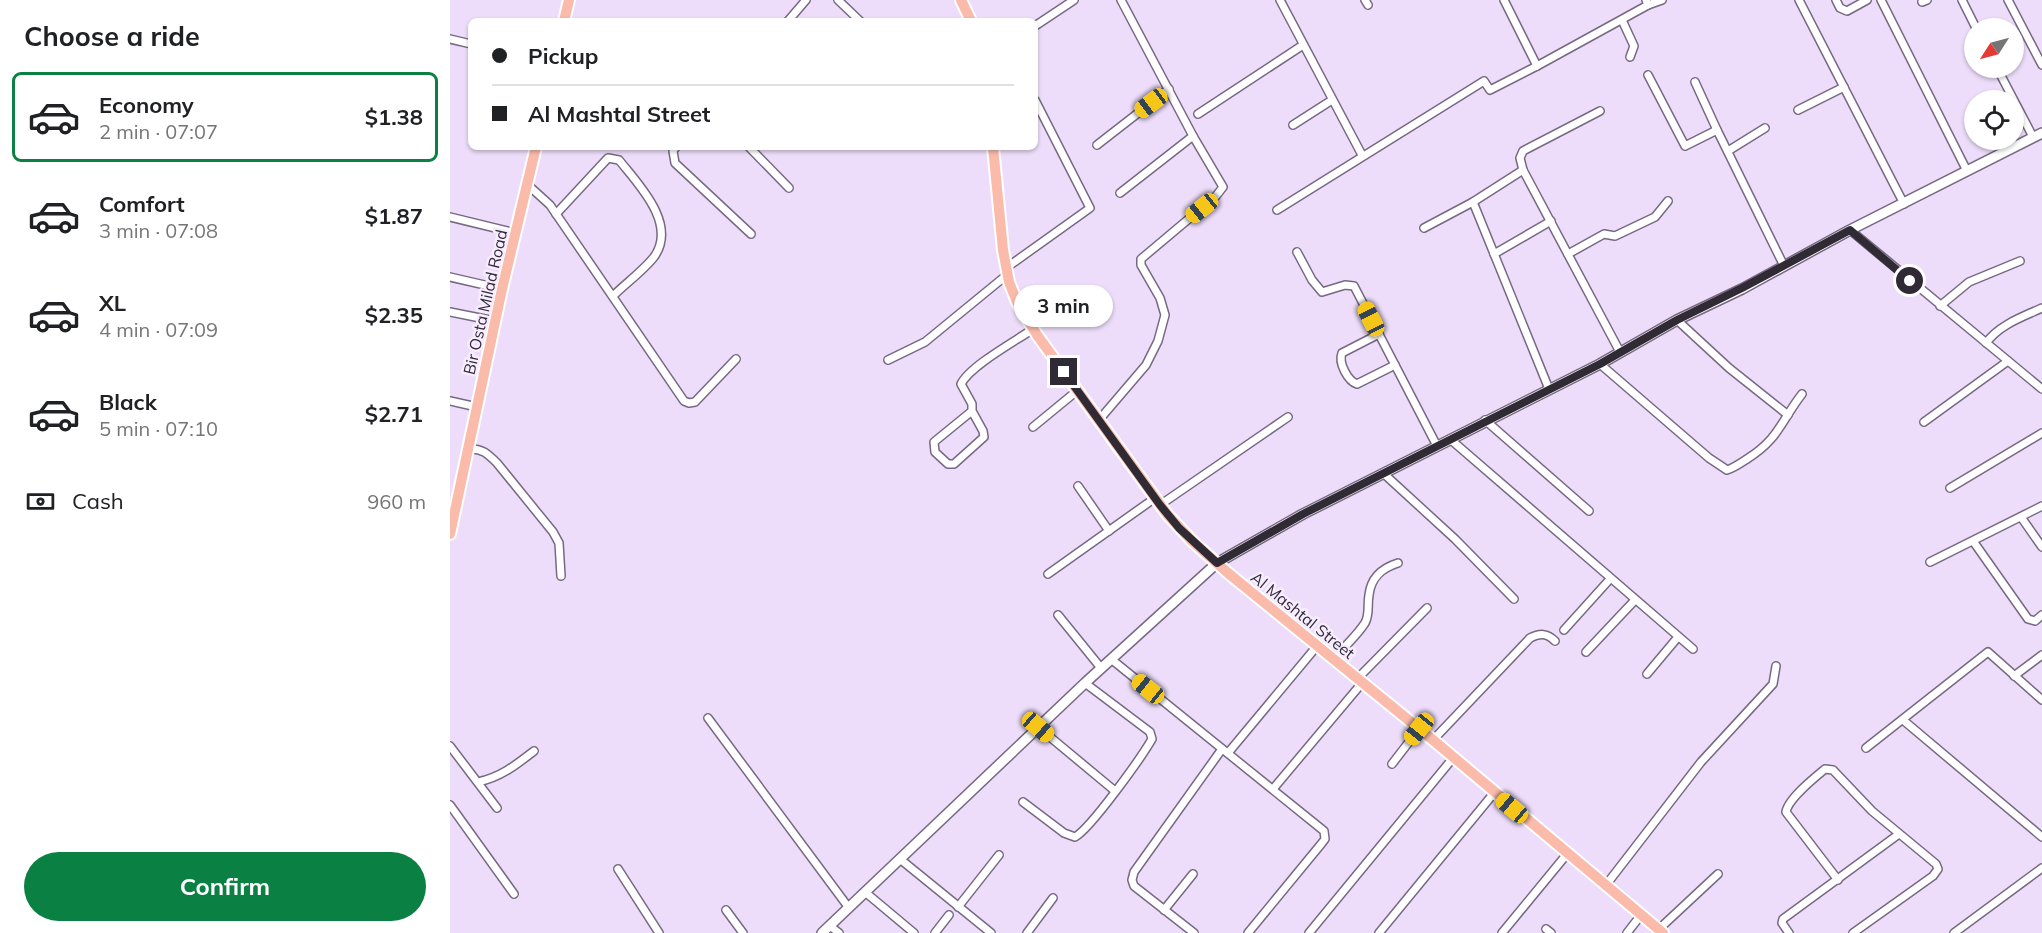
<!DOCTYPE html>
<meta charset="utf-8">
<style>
:root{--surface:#fff;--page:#f2f2f2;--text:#202124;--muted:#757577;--line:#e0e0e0;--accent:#0b8043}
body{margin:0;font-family:Mulish,sans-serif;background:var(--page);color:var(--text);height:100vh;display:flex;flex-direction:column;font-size:22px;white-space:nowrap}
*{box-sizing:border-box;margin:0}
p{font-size:20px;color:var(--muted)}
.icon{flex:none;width:33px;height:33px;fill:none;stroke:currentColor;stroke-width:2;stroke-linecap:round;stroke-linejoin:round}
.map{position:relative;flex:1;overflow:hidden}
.side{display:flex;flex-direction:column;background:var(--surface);width:450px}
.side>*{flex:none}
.banner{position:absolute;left:18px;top:18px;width:570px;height:132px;border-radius:9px;box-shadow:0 2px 4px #0004;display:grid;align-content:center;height:132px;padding:0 24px;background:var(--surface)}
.needle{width:39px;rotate:234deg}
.fabs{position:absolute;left:1514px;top:18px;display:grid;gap:12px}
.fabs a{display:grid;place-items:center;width:60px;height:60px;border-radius:50%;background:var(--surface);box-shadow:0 2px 4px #0004;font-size:30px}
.end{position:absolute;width:27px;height:27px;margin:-14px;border:8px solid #302a35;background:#fff;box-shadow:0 0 0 3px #fff}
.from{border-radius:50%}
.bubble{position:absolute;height:42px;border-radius:21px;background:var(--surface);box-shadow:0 2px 4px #0004;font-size:20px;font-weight:700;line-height:42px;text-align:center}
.car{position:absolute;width:18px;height:36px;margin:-18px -9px;border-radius:8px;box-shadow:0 0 4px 2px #0007;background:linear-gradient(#f5c518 24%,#345 0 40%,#f5c518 0 76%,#345 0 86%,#f5c518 0)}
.banner b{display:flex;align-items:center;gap:21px;height:57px;font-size:22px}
.banner b+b{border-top:2px solid var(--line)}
.banner i{width:15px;height:15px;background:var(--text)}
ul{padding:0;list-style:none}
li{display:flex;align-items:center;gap:18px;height:90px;margin:0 12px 9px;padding:0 12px;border:3px solid transparent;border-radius:9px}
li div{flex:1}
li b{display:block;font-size:22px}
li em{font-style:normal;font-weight:700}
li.on{border-color:var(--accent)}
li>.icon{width:54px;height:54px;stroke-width:1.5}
h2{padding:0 24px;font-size:27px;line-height:72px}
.pay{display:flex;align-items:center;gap:15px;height:66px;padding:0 24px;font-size:22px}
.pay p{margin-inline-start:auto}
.cta{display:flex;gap:12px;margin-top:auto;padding:12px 24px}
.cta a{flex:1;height:69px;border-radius:36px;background:var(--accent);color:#fff;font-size:24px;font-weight:700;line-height:69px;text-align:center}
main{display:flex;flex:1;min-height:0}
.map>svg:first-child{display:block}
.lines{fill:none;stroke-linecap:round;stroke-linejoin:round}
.minor-casing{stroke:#776982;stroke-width:10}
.secondary-casing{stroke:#776982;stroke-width:12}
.primary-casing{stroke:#fff;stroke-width:14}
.minor{stroke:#fff;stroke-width:7}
.secondary{stroke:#fff;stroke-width:9}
.primary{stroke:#fabbab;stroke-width:10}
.route{stroke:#302a35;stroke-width:8}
.labels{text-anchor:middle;stroke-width:5;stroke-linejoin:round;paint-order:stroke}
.street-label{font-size:16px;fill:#302a35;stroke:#f7edff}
</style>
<main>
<section class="side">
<h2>Choose a ride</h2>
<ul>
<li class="on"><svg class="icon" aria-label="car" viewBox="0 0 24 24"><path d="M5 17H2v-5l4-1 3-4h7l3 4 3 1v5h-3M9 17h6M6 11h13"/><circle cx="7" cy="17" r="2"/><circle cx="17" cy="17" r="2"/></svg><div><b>Economy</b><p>2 min · 07:07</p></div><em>$1.38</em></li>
<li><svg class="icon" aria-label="car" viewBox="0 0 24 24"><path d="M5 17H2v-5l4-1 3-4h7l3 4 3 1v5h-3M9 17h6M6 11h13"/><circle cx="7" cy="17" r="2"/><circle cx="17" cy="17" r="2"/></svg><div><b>Comfort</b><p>3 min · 07:08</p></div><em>$1.87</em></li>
<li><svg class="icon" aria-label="car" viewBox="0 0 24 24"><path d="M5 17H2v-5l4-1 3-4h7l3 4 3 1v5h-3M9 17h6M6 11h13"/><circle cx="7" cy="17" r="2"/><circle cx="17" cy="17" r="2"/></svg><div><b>XL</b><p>4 min · 07:09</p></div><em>$2.35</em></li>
<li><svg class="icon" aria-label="car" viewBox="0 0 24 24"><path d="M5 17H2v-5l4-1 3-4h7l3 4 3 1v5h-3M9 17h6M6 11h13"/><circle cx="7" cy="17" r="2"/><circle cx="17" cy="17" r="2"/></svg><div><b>Black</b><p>5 min · 07:10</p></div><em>$2.71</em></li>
</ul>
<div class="pay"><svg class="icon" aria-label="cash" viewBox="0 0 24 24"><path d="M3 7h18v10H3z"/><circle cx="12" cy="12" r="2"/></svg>Cash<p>960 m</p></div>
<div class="cta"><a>Confirm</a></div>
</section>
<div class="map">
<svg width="1592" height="933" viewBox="0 0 1592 933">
<rect width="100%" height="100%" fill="#edddfa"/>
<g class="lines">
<defs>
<g id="minor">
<polyline points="388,0 410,21"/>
<polyline points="830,0 912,155"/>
<polyline points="915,0 918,5"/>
<polyline points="1054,0 1087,66 1198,5 1196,0"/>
<polyline points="1349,0 1454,204"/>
<polyline points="1386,0 1390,8 1397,11 1417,0"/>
<polyline points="1431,0 1517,171"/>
<polyline points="1512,0 1526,28"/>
<polyline points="1558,0 1592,65"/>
<polyline points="1472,2 1477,0"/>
<polyline points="1198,5 1212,0"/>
<polyline points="1172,20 1184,46 1180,57"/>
<polyline points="338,21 356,0"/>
<polyline points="585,26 624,0"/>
<polyline points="0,39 21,44"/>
<polyline points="1547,68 1583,137"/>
<polyline points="1198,75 1235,146 1267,130 1334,266"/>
<polyline points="1245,82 1267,130"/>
<polyline points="1552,100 1561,96"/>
<polyline points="1348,110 1394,87"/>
<polyline points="748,114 853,45"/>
<polyline points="843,125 882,100"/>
<polyline points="647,145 719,89"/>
<polyline points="226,147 223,151 225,163 301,234"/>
<polyline points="299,147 339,188"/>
<polyline points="1278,151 1315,128"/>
<polyline points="1073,170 1170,352"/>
<polyline points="78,185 100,205 234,401 239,403 245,402 286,359"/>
<polyline points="670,193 743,136"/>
<polyline points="1023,202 1073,170 1070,158 1073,151 1150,111"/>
<polyline points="827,210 1034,81 1040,90 1087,66"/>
<path d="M 106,214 L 158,158 L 169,160 C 188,184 228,224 204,257 C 194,270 175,284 163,296"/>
<polyline points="0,217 66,233"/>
<polyline points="974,228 1023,202 1099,389"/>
<polyline points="1400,230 1592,389"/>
<polyline points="847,252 862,280 872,292 895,285 904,286 987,446"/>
<polyline points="1044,254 1101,221"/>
<polyline points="1118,254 1154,234 1165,236 1205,217 1218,201"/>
<polyline points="556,268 640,208 585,100"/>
<polyline points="0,277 52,289"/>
<polyline points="1490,306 1519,282 1570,261"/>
<polyline points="0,312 45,321"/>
<polyline points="1227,320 1279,368 1338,415"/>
<path d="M 929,334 L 892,353 C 888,363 898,381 907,384 L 945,365"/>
<path d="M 1536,343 C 1549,325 1572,317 1592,308"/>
<polyline points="438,360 475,342 558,274"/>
<path d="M 1150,364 L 1259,458 L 1277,470 C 1284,468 1291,463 1297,459 C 1329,439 1331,421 1352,394"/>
<polyline points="0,401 27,407"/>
<path d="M 522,411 L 484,442 L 485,452 L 498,464 L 504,464 L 534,437 L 533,431 L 522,411 L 522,404 L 511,384 C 520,366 564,342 583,329"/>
<polyline points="649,420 696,365 708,341 715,315 710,298 691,265 691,259 766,196 773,187 743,136 671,0"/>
<polyline points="1035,420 1139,511"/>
<polyline points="1474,422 1558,361"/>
<polyline points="583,427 628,390"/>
<polyline points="1000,439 1243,649"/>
<path d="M 19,449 C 32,448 38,454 47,463 L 103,532 L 109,543 L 111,576"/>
<polyline points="933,473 1005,539 1064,599"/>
<polyline points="628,486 659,531"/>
<polyline points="1500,488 1592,433"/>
<polyline points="710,505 838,417"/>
<polyline points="1571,517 1592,547"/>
<polyline points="1523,541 1578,619 1585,621 1592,615"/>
<polyline points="1480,562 1592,506"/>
<polyline points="598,574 705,498"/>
<polyline points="608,615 651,668"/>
<polyline points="1114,630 1160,579"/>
<polyline points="1136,652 1185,600"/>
<polyline points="661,659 874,831 875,839 872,843 798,933"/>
<path d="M 884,660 C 893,647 906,637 915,623 C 920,614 917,606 919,595 C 921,577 932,568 948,563"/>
<polyline points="1197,674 1228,637"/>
<polyline points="1564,676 1592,655"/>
<polyline points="907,679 977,608"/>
<polyline points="258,718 399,908"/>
<polyline points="1453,720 1592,837"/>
<polyline points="588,727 665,791"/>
<path d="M 983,740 L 1080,638 C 1090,633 1097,633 1105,641"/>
<polyline points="0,746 47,808"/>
<polyline points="1416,748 1538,652 1592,700"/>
<polyline points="778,753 867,646"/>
<polyline points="942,764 969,729"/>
<path d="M 28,782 C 51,777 66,765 84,751"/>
<polyline points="823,789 912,683"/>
<path d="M 573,802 L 614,833 L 625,837 C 641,828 691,758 702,739 L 700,732 L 635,683"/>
<polyline points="0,805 64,894"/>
<polyline points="450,859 541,933"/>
<polyline points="168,869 209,933"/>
<path d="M 1388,880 L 1336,812 C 1338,799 1364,778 1375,769 L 1383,770 L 1422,811 L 1486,864 L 1488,869 L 1483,876 L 1403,933"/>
<polyline points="1156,885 1251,762 1323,684 1326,666"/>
<polyline points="415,892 464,933"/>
<polyline points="508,907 549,855"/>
<polyline points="276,910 293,933"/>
<polyline points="714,910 743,874"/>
<polyline points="380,926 389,933"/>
<polyline points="1096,929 1101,933"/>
<polyline points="1209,929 1268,874"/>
<polyline points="485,933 499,915"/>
<polyline points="577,933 603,898"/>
<polyline points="744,933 684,886 682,880 684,872 772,749"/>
<polyline points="859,933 1003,758"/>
<polyline points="929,933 1044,793"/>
<polyline points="1052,933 1117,854"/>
<polyline points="1177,933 1191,915"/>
<polyline points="1339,933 1332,923 1333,919 1449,834"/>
<polyline points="1504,933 1592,868"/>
</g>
<polyline id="secondary" points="372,933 635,683 767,563 853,514 1150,364 1227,320 1292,289 1400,230 1592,133"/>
<g id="primary">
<polyline points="511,0 521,21"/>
<polyline points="114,21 119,0"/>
<polyline points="543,147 553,250 559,282 567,302 587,335 717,514 742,541 778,573 983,740 1213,933"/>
<polyline points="0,534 52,289 86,147"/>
</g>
</defs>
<use href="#minor" class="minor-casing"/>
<use href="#secondary" class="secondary-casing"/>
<use href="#primary" class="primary-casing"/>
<use href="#minor" class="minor"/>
<use href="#secondary" class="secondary"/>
<use href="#primary" class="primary"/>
</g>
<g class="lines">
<polyline class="route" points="614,372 710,505 729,528 767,563 853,514 1150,364 1227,320 1292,288 1400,230 1460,281"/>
</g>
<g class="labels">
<g class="street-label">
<text transform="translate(35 302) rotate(-77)" y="6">Bir Osta Milad Road</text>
<text transform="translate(853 615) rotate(39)" y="6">Al Mashtal Street</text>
</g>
</g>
</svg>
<div class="fabs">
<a><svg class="needle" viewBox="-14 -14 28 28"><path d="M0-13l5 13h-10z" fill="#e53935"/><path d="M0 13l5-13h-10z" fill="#757577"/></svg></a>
<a><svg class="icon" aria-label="locate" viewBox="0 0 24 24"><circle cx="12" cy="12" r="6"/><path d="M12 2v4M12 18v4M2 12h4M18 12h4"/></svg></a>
</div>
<i class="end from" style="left:1460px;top:281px"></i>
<i class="end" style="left:614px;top:372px"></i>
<div class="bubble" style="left:564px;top:285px;width:99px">3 min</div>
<i class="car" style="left:701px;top:103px;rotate:233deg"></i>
<i class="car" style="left:752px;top:208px;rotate:231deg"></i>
<i class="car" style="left:921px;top:319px;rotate:333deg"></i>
<i class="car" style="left:698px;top:689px;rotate:309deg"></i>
<i class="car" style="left:588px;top:727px;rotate:131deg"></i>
<i class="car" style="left:969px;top:729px;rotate:219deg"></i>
<i class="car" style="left:1062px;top:808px;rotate:310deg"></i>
<div class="banner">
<b><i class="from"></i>Pickup</b>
<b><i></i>Al Mashtal Street</b>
</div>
</div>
</main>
